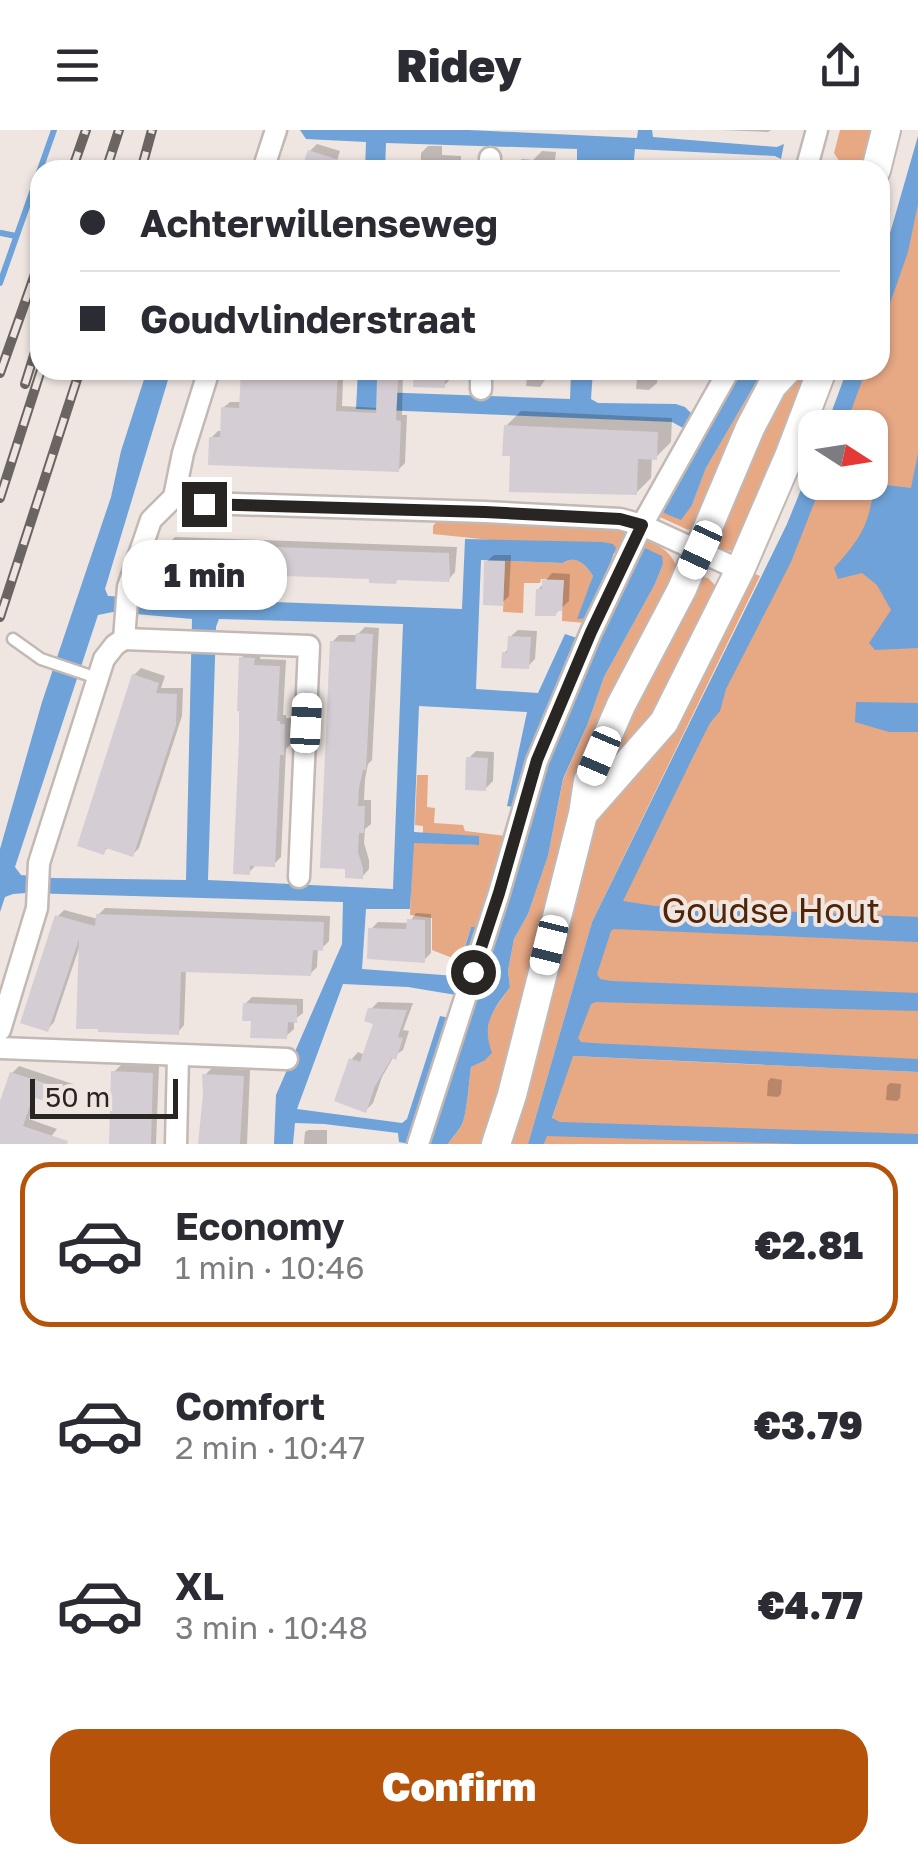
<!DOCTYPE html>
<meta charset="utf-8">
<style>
:root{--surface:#fff;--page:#f7f7f7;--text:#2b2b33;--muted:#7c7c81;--line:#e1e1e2;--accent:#b45309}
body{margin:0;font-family:"Golos Text",sans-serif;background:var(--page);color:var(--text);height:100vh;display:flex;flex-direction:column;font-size:38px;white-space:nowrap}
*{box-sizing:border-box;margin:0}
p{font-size:32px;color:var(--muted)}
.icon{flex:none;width:55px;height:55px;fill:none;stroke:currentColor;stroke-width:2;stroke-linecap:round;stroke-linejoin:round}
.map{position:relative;height:1014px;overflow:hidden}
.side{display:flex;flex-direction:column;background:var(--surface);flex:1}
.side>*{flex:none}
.banner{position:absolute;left:30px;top:30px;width:860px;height:220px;border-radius:30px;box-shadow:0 2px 8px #0004;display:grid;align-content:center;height:220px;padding:0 50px;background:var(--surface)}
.needle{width:65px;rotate:102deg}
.fabs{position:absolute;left:798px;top:280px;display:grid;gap:20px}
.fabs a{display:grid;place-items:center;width:90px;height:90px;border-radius:20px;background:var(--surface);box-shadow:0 2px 8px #0004;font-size:50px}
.scale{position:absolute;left:30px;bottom:25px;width:148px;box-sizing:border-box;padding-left:10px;border:5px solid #282523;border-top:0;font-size:28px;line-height:35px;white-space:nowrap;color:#282523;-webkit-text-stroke:8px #efe6e1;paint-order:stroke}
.end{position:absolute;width:45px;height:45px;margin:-22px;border:12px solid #282523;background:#fff;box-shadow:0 0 0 5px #fff}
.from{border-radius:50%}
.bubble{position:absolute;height:70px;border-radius:30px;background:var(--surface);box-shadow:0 2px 8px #0004;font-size:32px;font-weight:800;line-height:70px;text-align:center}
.car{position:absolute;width:30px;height:60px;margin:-30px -15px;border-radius:12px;box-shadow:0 0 8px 2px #0007;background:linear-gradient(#fff 24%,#345 0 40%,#fff 0 76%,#345 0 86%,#fff 0)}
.banner b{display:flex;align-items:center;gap:35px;height:95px;font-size:38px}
.banner b+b{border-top:2px solid var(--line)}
.banner i{width:25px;height:25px;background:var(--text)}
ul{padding:18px 0 0;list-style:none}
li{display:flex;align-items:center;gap:30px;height:165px;margin:0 20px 15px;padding:0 30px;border:5px solid transparent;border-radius:30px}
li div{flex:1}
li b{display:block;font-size:38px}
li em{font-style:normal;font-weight:800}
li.selected{border-color:var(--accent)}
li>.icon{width:90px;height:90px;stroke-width:1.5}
.action{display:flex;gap:20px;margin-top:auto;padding:20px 50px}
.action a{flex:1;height:115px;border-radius:30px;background:var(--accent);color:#fff;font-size:40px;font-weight:800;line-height:115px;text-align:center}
header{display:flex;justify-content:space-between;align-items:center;height:130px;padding:0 50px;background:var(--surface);font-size:45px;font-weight:800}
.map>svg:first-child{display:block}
.green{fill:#e7a884}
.water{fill:#6fa2d8;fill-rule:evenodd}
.shadow{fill:#0003}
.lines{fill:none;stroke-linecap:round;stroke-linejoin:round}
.stream{stroke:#6fa2d8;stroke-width:6}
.building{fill:#d4cdd3}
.service-casing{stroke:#c2b9b4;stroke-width:15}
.minor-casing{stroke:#c2b9b4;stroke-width:25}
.secondary-casing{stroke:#c2b9b4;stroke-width:32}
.service{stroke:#fff;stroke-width:10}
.minor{stroke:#fff;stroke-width:20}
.secondary{stroke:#fff;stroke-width:28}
.rail-casing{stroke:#6a6562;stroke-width:10}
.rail{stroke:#efe6e1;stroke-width:6;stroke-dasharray:19;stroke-linecap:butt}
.route{stroke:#282523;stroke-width:12}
.labels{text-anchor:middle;stroke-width:8;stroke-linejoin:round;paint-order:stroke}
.park-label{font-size:35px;fill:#502507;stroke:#efe6e1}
</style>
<header><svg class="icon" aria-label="menu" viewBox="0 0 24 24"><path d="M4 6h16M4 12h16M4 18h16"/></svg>Ridey<svg class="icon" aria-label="share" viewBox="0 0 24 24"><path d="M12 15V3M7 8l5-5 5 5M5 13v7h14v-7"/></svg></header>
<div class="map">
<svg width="918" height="1014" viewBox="0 0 918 1014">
<rect width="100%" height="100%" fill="#efe6e1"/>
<g class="green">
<polygon points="840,0 873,0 863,40 828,40 831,35 838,34 843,37 834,23"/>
<polygon points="918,23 918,936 565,919 644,698 815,352 870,352 870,298 835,297 853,240 880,240 880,149"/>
<polygon points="763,240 778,240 699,394 688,400 660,387 660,380 691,318 697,320 662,377 692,375 706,338"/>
<path d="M 794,240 L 816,240 L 735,420 C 725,422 720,420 714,411 L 758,295 Z"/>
<path d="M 438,390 L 614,397 L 627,402 L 629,406 L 586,493 L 562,491 L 563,450 L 541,449 L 540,453 L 524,453 L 523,483 L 503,482 L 505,431 L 563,433 C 576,424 586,435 593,446 L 590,457 L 616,423 L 433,404 L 433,396 Z"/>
<path d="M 648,411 C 666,419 673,424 679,444 L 661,478 L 484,1014 L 448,1014 C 452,1007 459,1001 462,994 C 467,985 469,950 471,937 L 484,931 L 488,913 L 487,903 L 490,886 L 510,857 L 508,841 L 514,809 L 528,784 L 548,726 L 563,650 L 588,593 L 604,547 L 655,454 L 663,434 L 638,425 L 641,412 Z"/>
<polygon points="745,440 760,446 592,792 528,1014 506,1014 593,689"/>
<polygon points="699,447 708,448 715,455 715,462 659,583 604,639"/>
<polygon points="417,645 428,645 427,677 435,678 434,693 463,695 465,701 506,706 482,796 471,797 460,831 432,820 432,788 410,785 413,712 478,715 479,707 423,703 423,696 415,695"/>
<polygon points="572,926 918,942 918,1014 544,1014"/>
</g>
<g class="water">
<polygon points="300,0 469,0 637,8 638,0 652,0 653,7 777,17 784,14 781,29 775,26 635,19 633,40 577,40 577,19 386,13 385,40 365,40 366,12 306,9"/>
<polygon points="918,6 918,74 908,122 880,202 880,138"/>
<path d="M 147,240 L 171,240 L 105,459 L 108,466 L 462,479 L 465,409 L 602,412 L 613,414 L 616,418 L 588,488 L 577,489 L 593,446 C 586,435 576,424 563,433 L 481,430 L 476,559 L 538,563 L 565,504 L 577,508 L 533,614 L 513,677 L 507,676 L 527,582 L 419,576 L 414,702 L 479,706 L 479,715 L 414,713 L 410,779 L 366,779 L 362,839 L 456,846 L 471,797 L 482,796 L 463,857 L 456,865 L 408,857 L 343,854 L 297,979 L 402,993 L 407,989 L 440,886 L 449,888 L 410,1014 L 399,1012 L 398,1003 L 324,994 L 295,993 L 293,1014 L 274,1014 L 276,965 L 342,814 L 343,772 L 26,763 L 13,764 L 5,767 L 0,782 L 0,719 L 42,572 L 111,367 L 121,321 ZM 113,482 L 192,489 L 186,750 L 53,748 L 21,745 L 15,737 L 98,485 ZM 219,489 L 403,494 L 393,759 L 208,750 L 216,497 Z"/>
<polygon points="358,240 377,240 377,262 570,269 571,240 593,240 591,269 598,273 676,274 685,277 692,284 685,299 672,292 356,279"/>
<polygon points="741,240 763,240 706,338 692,375 681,390 664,383 662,377 697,320"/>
<polygon points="847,240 866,240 845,297 826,297"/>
<path d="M 918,323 L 918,518 L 875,520 L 869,513 L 891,480 L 877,455 L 862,443 L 838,449 L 834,438 C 857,412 868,399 873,363 L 886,355 L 911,358 Z"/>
<polygon points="815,325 815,352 822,353 791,432 726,559 720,581 710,593 689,635 623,771 655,776 918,787 918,812 614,799 611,801 597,844 600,849 611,851 918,863 918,881 596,872 591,874 578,908 581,912 592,913 918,929 918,942 573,926 552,988 560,992 918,1004 918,1014 798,1014 547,1006 544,1014 528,1014 592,792 787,394"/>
<path d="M 645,418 L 662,426 L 663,434 L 655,454 L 604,547 L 588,593 L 563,649 L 548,726 L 528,784 L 514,809 L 508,841 L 510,857 C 493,881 481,893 492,923 L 484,931 L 471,937 C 469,950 467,985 462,994 C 459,1001 452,1007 448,1014 L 430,1014 L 521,721 L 545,631 L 582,538 L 638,425 Z"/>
<polygon points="856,572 918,573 918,602 889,602 855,592"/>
</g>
<g class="shadow">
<polygon points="721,0 771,0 768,2"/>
<polygon points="317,14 340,21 334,40 304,40 310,21"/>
<polygon points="428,16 442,16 442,25 461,26 461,40 421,40 421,23"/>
<polygon points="542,21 556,22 555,30 560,31 559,40 514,40 515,36 522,29 533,30"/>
<polygon points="236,240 351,240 343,250 342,276 378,278 379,251 386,244 403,244 402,285 407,285 405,333 398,340 211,308 218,301 223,301 223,278 230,272 242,272 243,245 235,245"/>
<polygon points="416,240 451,240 451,248 444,256"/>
<polygon points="508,240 552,240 540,257 526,256 527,247 507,247"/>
<polygon points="638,240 689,240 687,243 658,240 657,253 649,260 636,259"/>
<polygon points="521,281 672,288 671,312 656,327 652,327 651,348 636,363 506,296"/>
<polygon points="175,407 457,417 455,442 448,450 371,447 168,414"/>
<polygon points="494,425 511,425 509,466 502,473 486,432"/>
<polygon points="552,443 570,444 569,471 555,484 538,460"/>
<polygon points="365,497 379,498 372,630 368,634 365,649 364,670 371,670 371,694 365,699 364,713 369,730 369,739 362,747 348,746 332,512 339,505 357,505"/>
<polygon points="518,500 537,501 535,529 528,536 504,523 510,518 510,507"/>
<polygon points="248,521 261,521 260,529 286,530 283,585 286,585 286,588 291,588 290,615 286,619 281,727 274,734 257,734 249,742 241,528"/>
<polygon points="141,538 165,546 161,558 183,558 182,586 139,718 133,724 109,717 103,722 134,545"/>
<polygon points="476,621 494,622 493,651 486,658 469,628"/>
<polygon points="105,778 330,786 329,811 322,818 318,818 317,837 310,844 186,840 184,895 178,902 80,815 54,892 48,899 57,787 64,780 98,789 98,785"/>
<polygon points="416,783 431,784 431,823 424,830 371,799 378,792 409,793"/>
<polygon points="252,867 303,869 303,883 294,890 294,899 286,906 254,888 245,874"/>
<polygon points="378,872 413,873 403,900 409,901 403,920 394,926 382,947 373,973 366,980 351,930 358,922 365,925 376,893 371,879"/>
<polygon points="121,935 159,936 156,1014 111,1014 114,942"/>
<polygon points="19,936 73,954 72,969 65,976 36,966 29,989 57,999 45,1014 0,1014 0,980 12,943"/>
<polygon points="212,938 250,940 247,1014 202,1014 204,946"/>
<polygon points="771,948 782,950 781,964 778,967 767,966 768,951"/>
<polygon points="890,953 901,954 900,968 897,971 886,970 887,956"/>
<polygon points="308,1000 327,1000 327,1014 304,1014 305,1002"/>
</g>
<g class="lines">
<g class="stream">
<polyline points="1,103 16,106"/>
<polyline points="0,153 54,0"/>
</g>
</g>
<g class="building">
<polygon points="308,20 361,37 360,40 301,40"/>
<polygon points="241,240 338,240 336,281 376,283 377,249 398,250 396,290 401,291 399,342 208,335 209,307 220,307 221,277 239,278"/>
<polygon points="414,240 445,240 445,258 413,257"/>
<polygon points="504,295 658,302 657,330 638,329 637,365 509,362 510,326 502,326"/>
<polygon points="165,413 449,423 450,448 449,452 397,450 396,454 369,453 369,449 165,442"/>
<polygon points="484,431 505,431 503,476 483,475"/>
<polygon points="542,450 564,450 562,481 557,481 556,486 535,486 536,459 542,459"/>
<polygon points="356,503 373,504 366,640 363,640 359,658 358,676 365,676 364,703 359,703 358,722 363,738 363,749 345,748 345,739 320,738 330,511 355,512"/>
<polygon points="508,506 531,507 529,539 501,538 502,522 507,523"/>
<polygon points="239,527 255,528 254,535 280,536 277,591 280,591 280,594 285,594 284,625 280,625 275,737 250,736 250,745 233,744 239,609 239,581 237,581"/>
<polygon points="132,544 159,553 156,563 177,564 176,595 133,727 106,718 104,725 77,716"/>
<polygon points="466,627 488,628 486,661 465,660"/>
<polygon points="96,784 324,792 323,821 313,820 311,846 181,842 179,905 98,902 98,899 76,899 79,809 48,902 20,893 55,785 95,796"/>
<polygon points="407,789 425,790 425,833 367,829 368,798 406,799"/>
<polygon points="243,873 297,875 297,893 288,892 287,909 250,908 251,891 242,891"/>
<polygon points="368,878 407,880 398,907 403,908 396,930 392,928 375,956 366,983 334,971 349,928 360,932 373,894 364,891"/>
<polygon points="111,941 153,943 151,1014 109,1014"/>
<polygon points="10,942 67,960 66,979 33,967 23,996 68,1011 67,1014 0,1014 0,971"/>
<polygon points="202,944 244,946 240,1014 198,1014 203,964"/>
</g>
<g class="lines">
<defs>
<polyline id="service" points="13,509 41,529 97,548"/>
<g id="minor">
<polyline points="263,40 276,0"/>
<polyline points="490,40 490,28"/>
<polyline points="806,40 817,0"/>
<polyline points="481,259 481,240"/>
<polyline points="174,367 204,373 485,382 620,389 642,395 740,440"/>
<polyline points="124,509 309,516 299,747"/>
<polyline points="0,900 37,778 39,733 104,529 115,515 124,509 128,457 151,390 174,367 183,323 209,240"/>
<polyline points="0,918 287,929"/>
<polyline points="176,1014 178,926"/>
<polyline points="418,1014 499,763 537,631 591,502 642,395 729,240"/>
</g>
<g id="secondary">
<polyline points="876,40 886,0"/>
<polyline points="584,683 664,592 740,440 790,324 822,240"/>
<polyline points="496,1014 512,965 583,684 588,651 621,575 682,459 750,298 772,256 787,240"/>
</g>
</defs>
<use href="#service" class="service-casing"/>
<use href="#minor" class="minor-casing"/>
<use href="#secondary" class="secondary-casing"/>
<use href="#service" class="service"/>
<use href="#minor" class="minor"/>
<use href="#secondary" class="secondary"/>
<defs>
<g id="rail">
<polyline points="72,40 86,0"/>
<polyline points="106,40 119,0"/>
<polyline points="141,40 152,0"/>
<polyline points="0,243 40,130"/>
<polyline points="25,254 40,206"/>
<polyline points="0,368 41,240"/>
<polyline points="0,487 80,240"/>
</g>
</defs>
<use href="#rail" class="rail-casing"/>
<use href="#rail" class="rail"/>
</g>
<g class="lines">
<polyline class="route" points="204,374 485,382 620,389 642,395 591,502 537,630 499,763 473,842"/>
</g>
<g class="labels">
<g class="park-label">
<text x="771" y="793">Goudse Hout</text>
</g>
</g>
</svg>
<div class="fabs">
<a><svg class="needle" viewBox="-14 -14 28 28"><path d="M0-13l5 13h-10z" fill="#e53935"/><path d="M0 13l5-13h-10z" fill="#7c7c81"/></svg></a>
</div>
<div class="scale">50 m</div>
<i class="end from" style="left:473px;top:842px"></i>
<i class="end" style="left:204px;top:374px"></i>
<div class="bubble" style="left:122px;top:410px;width:165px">1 min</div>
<i class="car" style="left:700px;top:420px;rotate:205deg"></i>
<i class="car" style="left:306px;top:593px;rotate:3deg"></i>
<i class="car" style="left:599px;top:626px;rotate:203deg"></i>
<i class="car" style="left:549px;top:815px;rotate:194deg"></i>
<div class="banner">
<b><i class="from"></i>Achterwillenseweg</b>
<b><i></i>Goudvlinderstraat</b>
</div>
</div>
<section class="side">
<ul>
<li class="selected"><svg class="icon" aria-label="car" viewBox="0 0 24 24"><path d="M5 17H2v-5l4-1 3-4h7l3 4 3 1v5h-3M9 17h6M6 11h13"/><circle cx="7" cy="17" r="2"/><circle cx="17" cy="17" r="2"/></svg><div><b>Economy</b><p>1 min · 10:46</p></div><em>€2.81</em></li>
<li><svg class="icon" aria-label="car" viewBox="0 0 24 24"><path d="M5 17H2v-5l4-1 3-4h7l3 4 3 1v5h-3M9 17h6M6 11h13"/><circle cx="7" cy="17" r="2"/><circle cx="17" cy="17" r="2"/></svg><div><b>Comfort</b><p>2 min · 10:47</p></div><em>€3.79</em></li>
<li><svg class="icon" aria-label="car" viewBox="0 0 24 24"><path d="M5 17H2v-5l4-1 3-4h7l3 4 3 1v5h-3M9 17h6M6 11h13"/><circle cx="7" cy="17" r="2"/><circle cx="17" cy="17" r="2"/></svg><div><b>XL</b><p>3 min · 10:48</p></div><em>€4.77</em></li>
</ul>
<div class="action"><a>Confirm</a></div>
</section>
